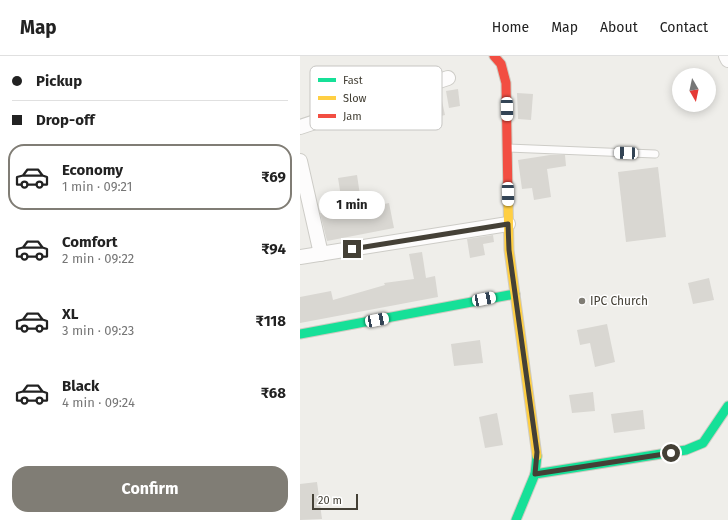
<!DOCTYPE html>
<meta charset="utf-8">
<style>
:root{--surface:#fff;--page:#f2f2f2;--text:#222;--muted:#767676;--line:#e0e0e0;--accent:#807d75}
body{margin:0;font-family:"Fira Sans",sans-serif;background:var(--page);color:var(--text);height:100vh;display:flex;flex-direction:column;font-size:15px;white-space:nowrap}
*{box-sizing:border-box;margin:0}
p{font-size:13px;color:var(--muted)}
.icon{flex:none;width:22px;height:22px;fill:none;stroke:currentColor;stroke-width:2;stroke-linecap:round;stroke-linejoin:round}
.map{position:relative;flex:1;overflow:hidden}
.panel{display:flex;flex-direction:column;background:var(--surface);width:300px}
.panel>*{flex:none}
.top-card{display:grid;align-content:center;height:88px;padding:0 12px;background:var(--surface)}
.needle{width:26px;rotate:171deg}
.tools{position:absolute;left:372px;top:12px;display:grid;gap:8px}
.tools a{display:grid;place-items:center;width:44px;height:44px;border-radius:50%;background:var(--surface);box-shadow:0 2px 10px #0003;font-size:20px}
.scale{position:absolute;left:12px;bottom:10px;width:46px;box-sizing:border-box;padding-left:4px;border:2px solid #444036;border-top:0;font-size:11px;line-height:14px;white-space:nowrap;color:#444036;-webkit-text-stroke:3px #fff;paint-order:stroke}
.end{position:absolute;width:18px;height:18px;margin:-9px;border:5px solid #444036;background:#fff;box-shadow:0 0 0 2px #fff}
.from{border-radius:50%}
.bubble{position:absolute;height:28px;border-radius:14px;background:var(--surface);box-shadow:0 2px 10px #0003;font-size:13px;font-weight:700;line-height:28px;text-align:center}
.car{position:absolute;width:12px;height:24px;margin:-12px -6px;border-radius:5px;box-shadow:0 0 3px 1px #0007;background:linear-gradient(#fff 24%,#345 0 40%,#fff 0 76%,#345 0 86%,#fff 0)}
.top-card b{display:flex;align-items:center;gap:14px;height:38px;font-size:15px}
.top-card b+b{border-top:1px solid var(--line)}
.top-card i{width:10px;height:10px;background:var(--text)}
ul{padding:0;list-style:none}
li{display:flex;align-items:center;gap:12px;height:66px;margin:0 8px 6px;padding:0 4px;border:2px solid transparent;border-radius:16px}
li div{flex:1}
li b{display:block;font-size:15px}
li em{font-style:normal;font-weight:700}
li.selected{border-color:var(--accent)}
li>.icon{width:36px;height:36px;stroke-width:1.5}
.cta{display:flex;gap:8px;margin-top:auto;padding:8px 12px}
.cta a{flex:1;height:46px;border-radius:16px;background:var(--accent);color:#fff;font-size:16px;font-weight:700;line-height:46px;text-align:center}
header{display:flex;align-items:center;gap:24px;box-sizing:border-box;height:56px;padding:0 20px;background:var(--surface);border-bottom:1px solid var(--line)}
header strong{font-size:19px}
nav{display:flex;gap:22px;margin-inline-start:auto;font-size:14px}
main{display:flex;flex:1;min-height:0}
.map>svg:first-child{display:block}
.building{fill:#d9d7d2}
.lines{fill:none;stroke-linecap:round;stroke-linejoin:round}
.lane-casing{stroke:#cdccc7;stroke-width:9}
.street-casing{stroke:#cdccc7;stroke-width:16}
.fast-casing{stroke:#cecbc1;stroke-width:11}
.slow-casing{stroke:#cecbc1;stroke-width:11}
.jam-casing{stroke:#cecbc1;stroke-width:11}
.lane{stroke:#fdfcfc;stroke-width:7}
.street{stroke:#fdfcfc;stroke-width:14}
.fast{stroke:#16e098;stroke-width:9}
.slow{stroke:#ffcf43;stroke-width:9}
.jam{stroke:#f24e42;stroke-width:9}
.route{stroke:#444036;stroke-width:5}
.poi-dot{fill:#807d75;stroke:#fff;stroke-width:1.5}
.labels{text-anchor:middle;stroke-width:3;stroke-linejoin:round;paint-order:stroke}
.poi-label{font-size:12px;fill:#444036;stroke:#fff;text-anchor:start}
.key{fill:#fff;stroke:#c7c6c3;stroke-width:1}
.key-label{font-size:11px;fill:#444036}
</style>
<header>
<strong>Map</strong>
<nav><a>Home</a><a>Map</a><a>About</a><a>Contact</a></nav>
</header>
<main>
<section class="panel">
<div class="top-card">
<b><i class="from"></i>Pickup</b>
<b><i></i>Drop-off</b>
</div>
<ul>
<li class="selected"><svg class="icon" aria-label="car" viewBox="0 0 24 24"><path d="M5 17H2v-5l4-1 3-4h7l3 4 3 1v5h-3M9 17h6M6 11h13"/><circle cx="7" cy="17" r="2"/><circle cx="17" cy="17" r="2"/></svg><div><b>Economy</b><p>1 min · 09:21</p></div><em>₹69</em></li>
<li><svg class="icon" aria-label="car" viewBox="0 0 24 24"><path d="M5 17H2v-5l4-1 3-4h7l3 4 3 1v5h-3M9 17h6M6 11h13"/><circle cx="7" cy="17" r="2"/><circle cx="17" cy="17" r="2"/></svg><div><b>Comfort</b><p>2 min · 09:22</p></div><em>₹94</em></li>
<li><svg class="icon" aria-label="car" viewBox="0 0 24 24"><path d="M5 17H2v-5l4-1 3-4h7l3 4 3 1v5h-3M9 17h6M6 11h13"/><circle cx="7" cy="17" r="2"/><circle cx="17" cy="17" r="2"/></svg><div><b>XL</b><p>3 min · 09:23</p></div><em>₹118</em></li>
<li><svg class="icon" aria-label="car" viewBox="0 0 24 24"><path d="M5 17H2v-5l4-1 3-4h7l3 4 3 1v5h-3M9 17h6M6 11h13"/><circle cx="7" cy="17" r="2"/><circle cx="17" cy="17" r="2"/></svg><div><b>Black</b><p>4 min · 09:24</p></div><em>₹68</em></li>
</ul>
<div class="cta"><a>Confirm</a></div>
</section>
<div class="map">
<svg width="428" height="464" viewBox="0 0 428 464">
<rect width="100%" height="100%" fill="#efeeea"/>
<g class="building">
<polygon points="158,33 160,50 149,52 146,35"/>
<polygon points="217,37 233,38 231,64 218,63"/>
<polygon points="142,45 145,59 133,62 130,47"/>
<polygon points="250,99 265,99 266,110 247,113 251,141 234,144 232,132 222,133 218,104"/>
<polygon points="358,111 366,181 326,186 318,116"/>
<polygon points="57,119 62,153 89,147 94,172 27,185 20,157 43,153 38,122"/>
<polygon points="193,179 194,186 183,188 185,199 170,202 167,183"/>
<polygon points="122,196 126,222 135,220 138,241 0,267 0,241 31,235 33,244 85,229 84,227 114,223 109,198"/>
<polygon points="409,222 414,244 393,248 388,227"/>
<polygon points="307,268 315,306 295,311 290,287 280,289 277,274"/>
<polygon points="180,284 183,307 154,310 151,288"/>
<polygon points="293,336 295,355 272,357 269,339"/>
<polygon points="343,354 345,373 314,377 311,358"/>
<polygon points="197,357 203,389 185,392 179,361"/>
<polygon points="17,426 22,463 0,464 0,428"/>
</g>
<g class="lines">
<defs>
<polyline id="lane" points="207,92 355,98"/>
<g id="street">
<polyline points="426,0 428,4"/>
<polyline points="0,71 148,22"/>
<polyline points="0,105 21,198"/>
<polyline points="0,201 208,168"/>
</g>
<g id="fast">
<polyline points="0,278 215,238"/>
<polyline points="235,418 386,394 403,387 428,350"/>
<polyline points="216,464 235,418 237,400"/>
</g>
<polyline id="slow" points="208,141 209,194 237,400"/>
<polyline id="jam" points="194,0 201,8 206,27 208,141"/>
</defs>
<use href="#lane" class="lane-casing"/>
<use href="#street" class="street-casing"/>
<use href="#fast" class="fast-casing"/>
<use href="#slow" class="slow-casing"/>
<use href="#jam" class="jam-casing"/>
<use href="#lane" class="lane"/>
<use href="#street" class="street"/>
<use href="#fast" class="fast"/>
<use href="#slow" class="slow"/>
<use href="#jam" class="jam"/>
</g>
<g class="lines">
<polyline class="route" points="52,193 208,168 209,194 237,396 235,418 371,397"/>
</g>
<circle class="poi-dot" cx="282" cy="245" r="4"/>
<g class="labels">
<g class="poi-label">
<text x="290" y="249">IPC Church</text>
</g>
</g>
<rect x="10" y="10" width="132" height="64" rx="6" class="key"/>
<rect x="18" y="22" width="18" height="4" fill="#16e098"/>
<rect x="18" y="40" width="18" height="4" fill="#ffcf43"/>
<rect x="18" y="58" width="18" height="4" fill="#f24e42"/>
<g class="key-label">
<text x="43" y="28">Fast</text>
<text x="43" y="46">Slow</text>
<text x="43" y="64">Jam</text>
</g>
</svg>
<div class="tools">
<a><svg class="needle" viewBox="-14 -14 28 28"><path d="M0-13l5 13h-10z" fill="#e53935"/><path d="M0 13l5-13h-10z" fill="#767676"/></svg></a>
</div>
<div class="scale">20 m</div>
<i class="end from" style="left:371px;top:397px"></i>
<i class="end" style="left:52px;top:193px"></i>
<div class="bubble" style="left:19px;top:135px;width:66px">1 min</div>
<i class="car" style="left:207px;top:53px;rotate:179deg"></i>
<i class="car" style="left:326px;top:97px;rotate:272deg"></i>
<i class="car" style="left:208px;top:138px;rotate:179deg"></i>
<i class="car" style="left:184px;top:243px;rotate:79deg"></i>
<i class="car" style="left:77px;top:264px;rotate:79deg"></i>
</div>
</main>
